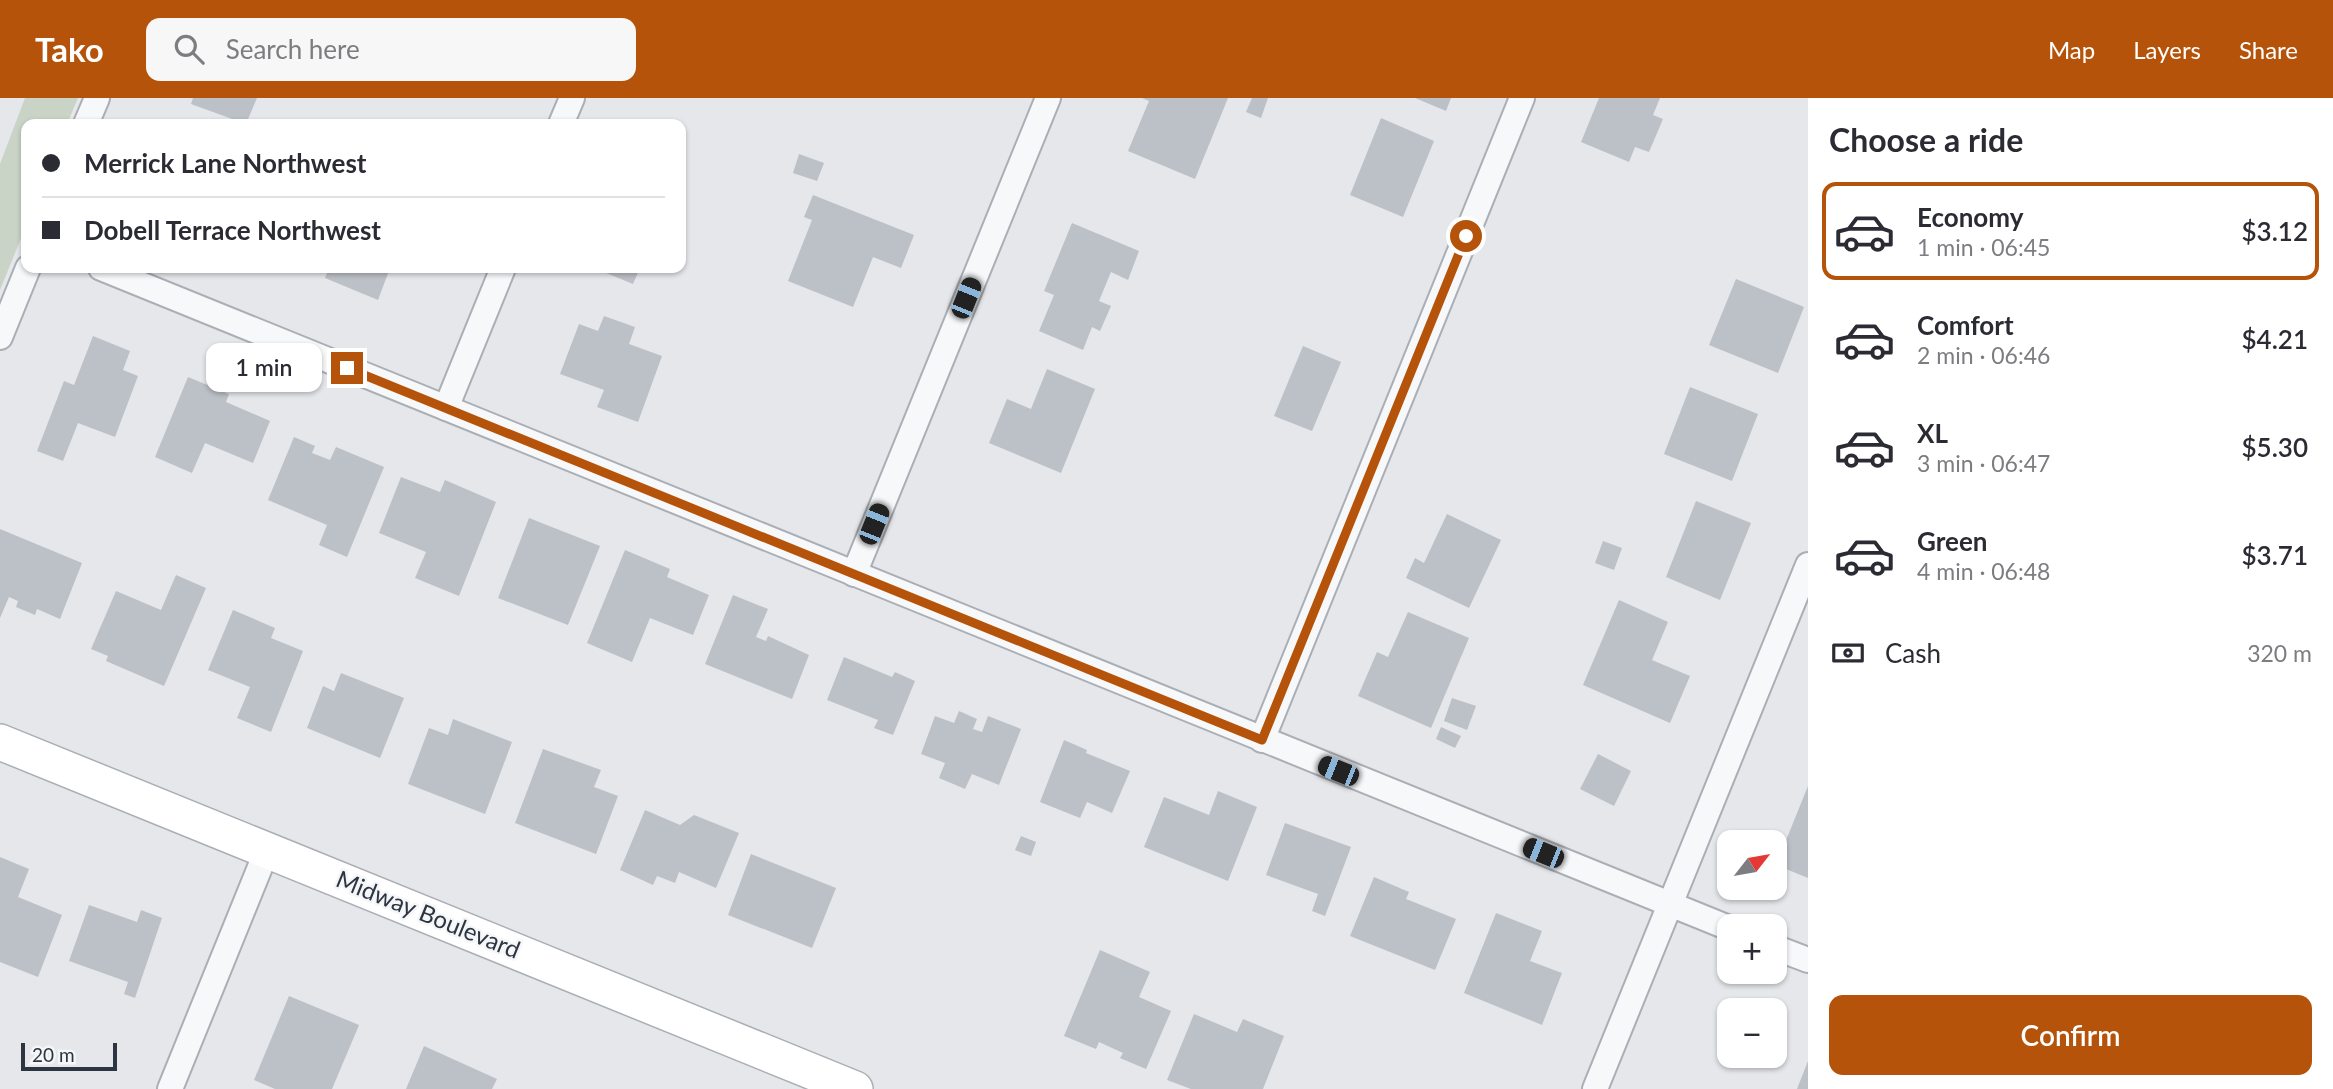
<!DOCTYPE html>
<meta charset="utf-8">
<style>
:root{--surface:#fff;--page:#f7f7f7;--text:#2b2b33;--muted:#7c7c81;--line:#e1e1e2;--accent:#b45309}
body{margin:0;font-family:Lato,sans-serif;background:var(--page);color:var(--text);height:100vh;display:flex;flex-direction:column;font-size:26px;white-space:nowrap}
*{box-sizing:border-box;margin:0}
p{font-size:23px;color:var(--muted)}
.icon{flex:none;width:38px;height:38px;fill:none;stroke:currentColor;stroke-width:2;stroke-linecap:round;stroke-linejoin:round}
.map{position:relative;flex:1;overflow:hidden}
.drawer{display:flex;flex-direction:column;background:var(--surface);width:525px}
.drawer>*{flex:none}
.hud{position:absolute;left:21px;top:21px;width:665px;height:154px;border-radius:14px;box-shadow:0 2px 5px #0004;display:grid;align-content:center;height:154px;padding:0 21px;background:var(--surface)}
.needle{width:46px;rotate:59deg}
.fabs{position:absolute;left:1717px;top:732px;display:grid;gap:14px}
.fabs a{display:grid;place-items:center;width:70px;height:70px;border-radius:14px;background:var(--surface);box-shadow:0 2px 5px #0004;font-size:35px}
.scale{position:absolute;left:21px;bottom:18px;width:96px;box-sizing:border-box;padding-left:7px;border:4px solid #2d3542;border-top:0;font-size:19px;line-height:24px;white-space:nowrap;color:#2d3542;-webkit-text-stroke:5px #f4f6f8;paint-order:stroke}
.end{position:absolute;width:32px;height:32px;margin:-16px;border:9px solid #b45309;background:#fff;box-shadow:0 0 0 4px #fff}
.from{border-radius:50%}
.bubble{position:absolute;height:49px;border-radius:14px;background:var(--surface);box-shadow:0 2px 5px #0004;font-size:23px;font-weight:600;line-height:49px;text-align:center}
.car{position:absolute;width:21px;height:42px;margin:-21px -10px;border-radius:9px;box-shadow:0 0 5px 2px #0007;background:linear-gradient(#222 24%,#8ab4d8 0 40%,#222 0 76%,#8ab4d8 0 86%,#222 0)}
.hud b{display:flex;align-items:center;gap:24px;height:66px;font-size:26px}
.hud b+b{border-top:2px solid var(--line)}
.hud i{width:18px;height:18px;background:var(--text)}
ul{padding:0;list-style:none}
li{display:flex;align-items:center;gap:21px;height:98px;margin:0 14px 10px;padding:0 7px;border:4px solid transparent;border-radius:14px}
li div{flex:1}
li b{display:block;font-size:26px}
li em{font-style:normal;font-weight:600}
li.current{border-color:var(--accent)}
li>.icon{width:63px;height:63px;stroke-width:1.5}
h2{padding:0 21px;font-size:32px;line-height:84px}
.pay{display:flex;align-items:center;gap:18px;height:77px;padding:0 21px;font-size:26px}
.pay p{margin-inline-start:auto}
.cta{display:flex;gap:14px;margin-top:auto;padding:14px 21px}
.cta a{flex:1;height:80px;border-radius:14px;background:var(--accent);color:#fff;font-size:28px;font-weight:600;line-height:80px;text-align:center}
header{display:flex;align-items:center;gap:42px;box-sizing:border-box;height:98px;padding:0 35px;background:var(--accent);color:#fff}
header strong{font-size:33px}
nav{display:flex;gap:38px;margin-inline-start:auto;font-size:24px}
.search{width:490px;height:63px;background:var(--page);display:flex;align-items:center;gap:18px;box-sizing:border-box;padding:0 24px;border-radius:14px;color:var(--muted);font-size:26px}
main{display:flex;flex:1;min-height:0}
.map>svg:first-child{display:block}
.green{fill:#cad4c6}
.building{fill:#bcc1c7}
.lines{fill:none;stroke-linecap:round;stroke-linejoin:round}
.street-casing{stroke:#aaaeb5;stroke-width:28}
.secondary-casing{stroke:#aaaeb5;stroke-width:38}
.street{stroke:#f7f8fa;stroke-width:24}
.secondary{stroke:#fff;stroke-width:35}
.route{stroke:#b45309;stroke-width:9}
.labels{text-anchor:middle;stroke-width:5;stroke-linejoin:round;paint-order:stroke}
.street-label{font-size:24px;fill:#2d3542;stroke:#f4f6f8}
</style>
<header>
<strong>Tako</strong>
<div class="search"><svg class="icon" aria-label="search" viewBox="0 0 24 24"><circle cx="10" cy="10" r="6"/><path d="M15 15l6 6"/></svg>Search here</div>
<nav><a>Map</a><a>Layers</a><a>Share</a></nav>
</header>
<main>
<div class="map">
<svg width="1808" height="991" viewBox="0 0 1808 991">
<rect width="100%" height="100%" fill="#e5e7eb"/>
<polygon class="green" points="25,0 78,0 67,26 26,26 26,128 0,192 0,66"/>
<g class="building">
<polygon points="193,0 257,0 246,26 191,6"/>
<polygon points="1142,0 1228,0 1195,81 1128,53 1149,3"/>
<polygon points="1252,0 1268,0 1261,20 1246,14"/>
<polygon points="1415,0 1451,0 1446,13"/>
<polygon points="1599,0 1660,0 1653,17 1663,21 1649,54 1635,49 1629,64 1581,44"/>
<polygon points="1381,20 1434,43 1403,119 1350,97"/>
<polygon points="799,56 824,65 817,83 793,75"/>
<polygon points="813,97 914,137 901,170 873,159 853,209 788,183 812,122 804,119"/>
<polygon points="1072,125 1139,153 1128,182 1111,174 1099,203 1111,208 1100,233 1092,229 1083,252 1039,233 1054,197 1044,193"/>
<polygon points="329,170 390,170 378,202 325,180"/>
<polygon points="594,170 640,170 633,186"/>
<polygon points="1736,181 1804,209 1778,275 1709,247"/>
<polygon points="604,218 635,229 629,246 662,258 638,324 597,309 604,292 560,276 579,226 598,233"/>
<polygon points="93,238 130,253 123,272 138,278 115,339 78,325 63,363 37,353 64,283 74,287"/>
<polygon points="1303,248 1341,264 1312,333 1274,318"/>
<polygon points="1047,271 1095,291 1061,375 989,345 1007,301 1031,311"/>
<polygon points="188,279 229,296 226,304 270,323 253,365 205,345 192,375 155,359"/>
<polygon points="1690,289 1758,316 1732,383 1664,356"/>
<polygon points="294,339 315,348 312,355 330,362 336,349 384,369 347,459 319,447 327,427 268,402"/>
<polygon points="401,379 440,394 445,382 496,404 459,498 415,480 426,454 379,435"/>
<polygon points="1696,403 1751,425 1720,502 1666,479"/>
<polygon points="1447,416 1501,442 1469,510 1406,480 1415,460 1424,465"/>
<polygon points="529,420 600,448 568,527 498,500"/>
<polygon points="0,431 82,465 60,521 37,511 35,517 16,509 18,503 9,499 0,520"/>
<polygon points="1603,443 1622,450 1614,472 1595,465"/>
<polygon points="625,452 670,471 667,479 709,497 693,537 650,520 632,564 587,545"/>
<polygon points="176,477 206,490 164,588 106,563 108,558 91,551 116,493 161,512"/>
<polygon points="733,497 768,511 756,539 766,543 768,538 809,557 792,601 705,566"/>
<polygon points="1619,502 1668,524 1652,562 1690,578 1670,625 1583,587"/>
<polygon points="233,512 275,530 271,540 303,553 271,634 237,620 250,589 208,572"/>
<polygon points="1408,514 1469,540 1431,630 1358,598 1377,554 1388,559"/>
<polygon points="844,559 892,579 895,574 915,583 893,637 874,630 878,622 827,602"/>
<polygon points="341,575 404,600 380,660 307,630 323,588 334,593"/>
<polygon points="1452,600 1476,608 1467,632 1444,623"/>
<polygon points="959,613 977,621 973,631 982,634 988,618 1021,631 999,687 972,676 965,691 939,680 945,665 921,656 935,618 954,625"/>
<polygon points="453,621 512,644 485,716 408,686 429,630 448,637"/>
<polygon points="1441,629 1461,638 1455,650 1436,641"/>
<polygon points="1064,642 1087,652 1086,655 1130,673 1112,715 1087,704 1080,720 1040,704"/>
<polygon points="543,651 601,672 594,689 618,698 596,756 515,725"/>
<polygon points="1598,656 1631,673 1614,708 1580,691"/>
<polygon points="1808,688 1808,780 1776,767"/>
<polygon points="1218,693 1257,709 1228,783 1144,749 1164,699 1209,717"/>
<polygon points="645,712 680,727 694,717 739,735 716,790 679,774 675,785 657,778 653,787 620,772"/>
<polygon points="1285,725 1351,749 1325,818 1312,813 1318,796 1266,777"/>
<polygon points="1021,738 1036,744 1031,758 1015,752"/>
<polygon points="751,756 836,790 812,850 728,817"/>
<polygon points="0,759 29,771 18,799 62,817 38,879 0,864"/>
<polygon points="1374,779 1409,794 1406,801 1456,821 1435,872 1350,838"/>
<polygon points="89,807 137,824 141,812 162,820 135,900 124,896 128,884 69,863"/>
<polygon points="1496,815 1542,833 1530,863 1562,875 1542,927 1464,895"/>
<polygon points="1100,852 1150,874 1139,899 1171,913 1146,971 1120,960 1123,955 1099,944 1096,951 1064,938"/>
<polygon points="289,898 359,927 332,991 275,991 254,982"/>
<polygon points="1194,916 1237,934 1243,921 1284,938 1263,991 1191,991 1167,982"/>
<polygon points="424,948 497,981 492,991 406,991"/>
<polygon points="1808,963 1808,991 1797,991"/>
</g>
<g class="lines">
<defs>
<g id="street">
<polyline points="86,26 97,0"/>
<polyline points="561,26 572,0"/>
<polyline points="101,170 1729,830"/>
<polyline points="0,239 28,170"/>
<polyline points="446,310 503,170"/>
<polyline points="854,476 1048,0"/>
<polyline points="1262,642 1522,0"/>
<polyline points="1774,849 1808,862"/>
<polyline points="170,991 267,752"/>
<polyline points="1595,991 1808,467"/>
</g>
<polyline id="secondary" points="0,644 855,991"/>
</defs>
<use href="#street" class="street-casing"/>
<use href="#secondary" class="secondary-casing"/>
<use href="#street" class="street"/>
<use href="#secondary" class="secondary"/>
</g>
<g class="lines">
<polyline class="route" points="347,270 1262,642 1466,138"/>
</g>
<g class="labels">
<g class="street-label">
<text transform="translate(428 817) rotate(22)" y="8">Midway Boulevard</text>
</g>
</g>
</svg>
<div class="fabs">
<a><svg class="needle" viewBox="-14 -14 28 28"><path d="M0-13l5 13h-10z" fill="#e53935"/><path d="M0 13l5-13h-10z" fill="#7c7c81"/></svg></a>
<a>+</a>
<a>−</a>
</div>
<div class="scale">20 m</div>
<i class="end from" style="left:1466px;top:138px"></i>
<i class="end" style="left:347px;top:270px"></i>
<div class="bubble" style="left:206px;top:245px;width:116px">1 min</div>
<i class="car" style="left:966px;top:200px;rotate:22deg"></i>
<i class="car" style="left:874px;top:426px;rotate:22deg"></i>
<i class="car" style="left:1338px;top:673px;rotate:292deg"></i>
<i class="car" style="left:1543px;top:755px;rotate:292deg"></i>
<div class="hud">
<b><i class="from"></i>Merrick Lane Northwest</b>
<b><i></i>Dobell Terrace Northwest</b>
</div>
</div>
<section class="drawer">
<h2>Choose a ride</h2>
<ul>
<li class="current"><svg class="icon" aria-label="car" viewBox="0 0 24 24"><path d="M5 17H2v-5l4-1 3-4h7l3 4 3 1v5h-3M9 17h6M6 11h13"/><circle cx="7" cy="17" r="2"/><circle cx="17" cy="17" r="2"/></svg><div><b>Economy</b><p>1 min · 06:45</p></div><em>$3.12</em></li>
<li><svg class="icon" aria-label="car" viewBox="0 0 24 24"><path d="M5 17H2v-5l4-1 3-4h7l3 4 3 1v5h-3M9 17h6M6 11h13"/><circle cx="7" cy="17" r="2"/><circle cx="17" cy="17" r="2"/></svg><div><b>Comfort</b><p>2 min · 06:46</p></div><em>$4.21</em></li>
<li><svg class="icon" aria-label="car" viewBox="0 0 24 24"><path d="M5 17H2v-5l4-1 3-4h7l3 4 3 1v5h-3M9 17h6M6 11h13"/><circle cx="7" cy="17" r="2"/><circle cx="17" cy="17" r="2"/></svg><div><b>XL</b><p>3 min · 06:47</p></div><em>$5.30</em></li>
<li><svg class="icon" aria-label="car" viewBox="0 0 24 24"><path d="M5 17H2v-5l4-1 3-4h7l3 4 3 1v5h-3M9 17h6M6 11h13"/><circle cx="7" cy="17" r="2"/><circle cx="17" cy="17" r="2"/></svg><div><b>Green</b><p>4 min · 06:48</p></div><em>$3.71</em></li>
</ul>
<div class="pay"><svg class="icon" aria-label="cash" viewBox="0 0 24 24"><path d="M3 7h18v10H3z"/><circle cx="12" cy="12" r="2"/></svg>Cash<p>320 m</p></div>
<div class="cta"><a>Confirm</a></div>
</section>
</main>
